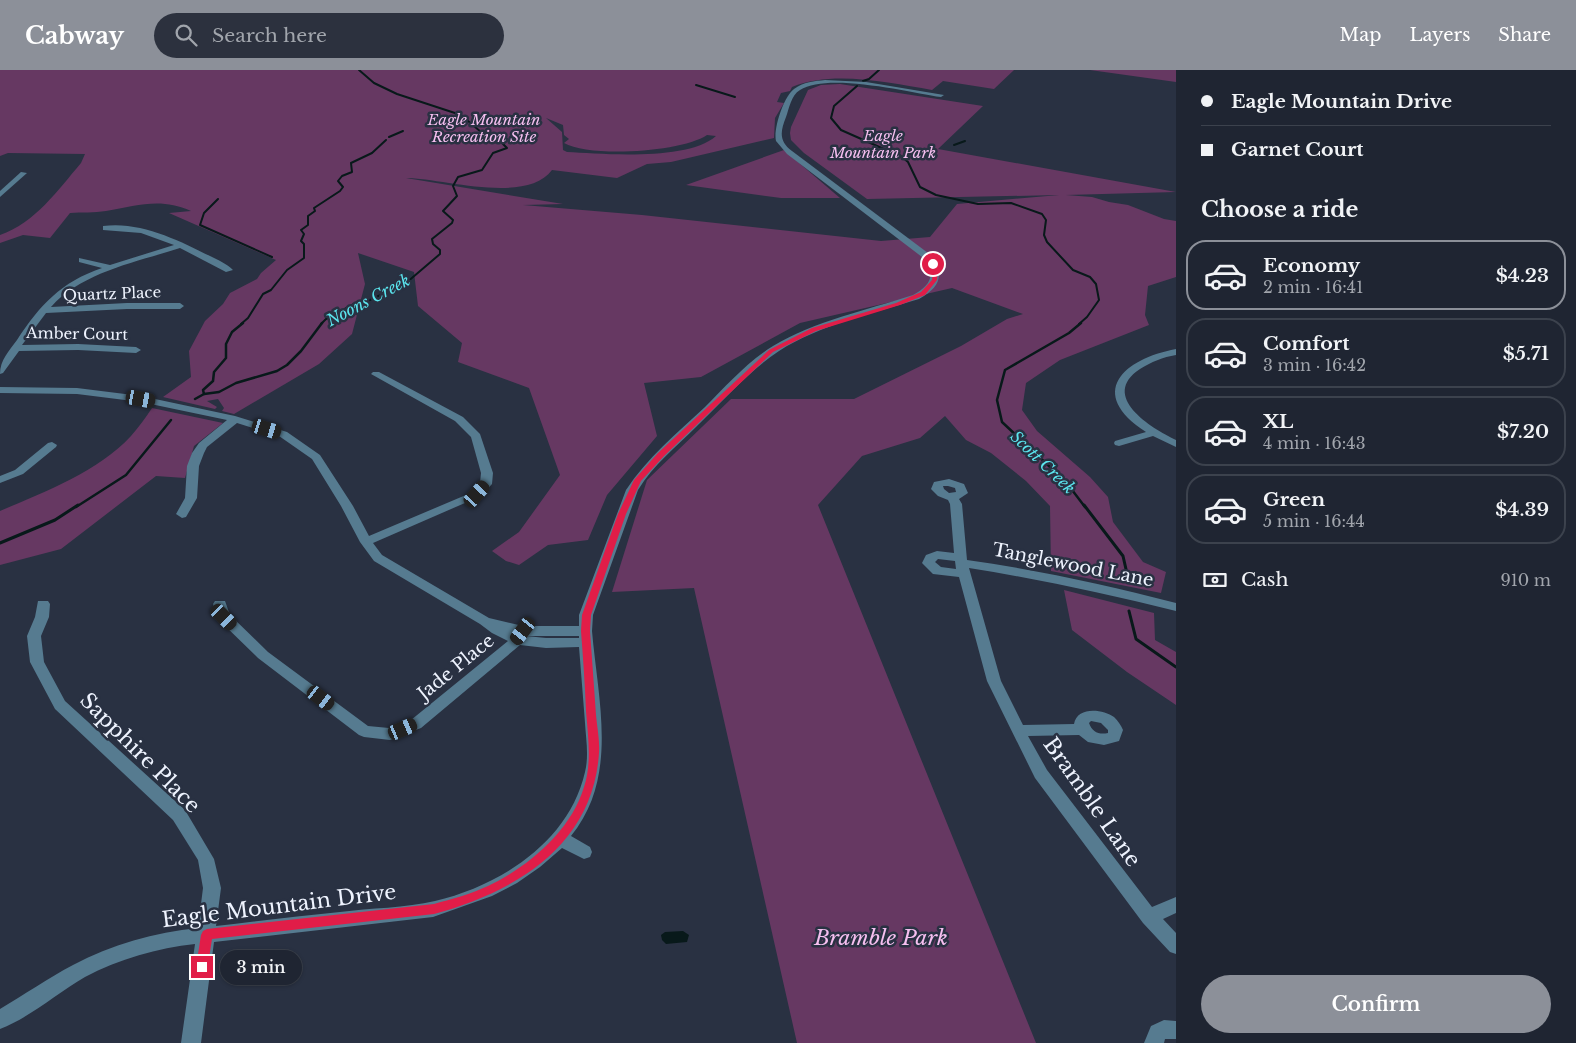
<!DOCTYPE html>
<meta charset="utf-8">
<style>
:root{--surface:#1f2532;--page:#2c313e;--text:#f1f3f6;--muted:#a1a5ac;--line:#3c424d;--accent:#8c9099}
body{margin:0;font-family:"Libre Baskerville",serif;background:var(--page);color:var(--text);height:100vh;display:flex;flex-direction:column;font-size:19px;white-space:nowrap}
*{box-sizing:border-box;margin:0}
p{font-size:16px;color:var(--muted)}
.icon{flex:none;width:28px;height:28px;fill:none;stroke:currentColor;stroke-width:2;stroke-linecap:round;stroke-linejoin:round}
.map{position:relative;flex:1;overflow:hidden}
.sheet{display:flex;flex-direction:column;background:var(--surface);width:400px}
.sheet>*{flex:none}
.top-card{display:grid;align-content:center;height:110px;padding:0 25px;background:var(--surface)}
.end{position:absolute;width:22px;height:22px;margin:-11px;border:6px solid #e11d48;background:#fff;box-shadow:0 0 0 2px #fff}
.from{border-radius:50%}
.bubble{position:absolute;height:35px;border-radius:18px;background:var(--surface);box-shadow:0 1px 4px #0004,0 0 0 1px var(--line);font-size:16px;font-weight:600;line-height:35px;text-align:center}
.car{position:absolute;width:15px;height:30px;margin:-15px -8px;border-radius:6px;box-shadow:0 0 4px 1px #0007;background:linear-gradient(#222 24%,#8ab4d8 0 40%,#222 0 76%,#8ab4d8 0 86%,#222 0)}
.top-card b{display:flex;align-items:center;gap:18px;height:48px;font-size:19px}
.top-card b+b{border-top:1px solid var(--line)}
.top-card i{width:12px;height:12px;background:var(--text)}
ul{padding:0;list-style:none}
li{display:flex;align-items:center;gap:15px;height:70px;margin:0 10px 8px;padding:0 15px;border:2px solid var(--line);border-radius:20px}
li div{flex:1}
li b{display:block;font-size:19px}
li em{font-style:normal;font-weight:600}
li.on{border-color:var(--accent)}
li>.icon{width:45px;height:45px;stroke-width:1.5}
h2{padding:0 25px;font-size:22px;line-height:60px}
.pay{display:flex;align-items:center;gap:12px;height:55px;padding:0 25px;font-size:19px}
.pay p{margin-inline-start:auto}
.button{display:flex;gap:10px;margin-top:auto;padding:10px 25px}
.button a{flex:1;height:58px;border-radius:30px;background:var(--accent);color:#fff;font-size:20px;font-weight:600;line-height:58px;text-align:center}
header{display:flex;align-items:center;gap:30px;box-sizing:border-box;height:70px;padding:0 25px;background:var(--accent);color:#fff}
header strong{font-size:24px}
nav{display:flex;gap:28px;margin-inline-start:auto;font-size:18px}
.search{width:350px;height:45px;background:var(--page);display:flex;align-items:center;gap:12px;box-sizing:border-box;padding:0 18px;border-radius:28px;color:var(--muted);font-size:19px}
main{display:flex;flex:1;min-height:0}
.map>svg:first-child{display:block}
.green{fill:#663862;fill-rule:evenodd}
.water{fill:#08191a}
.lines{fill:none;stroke-linecap:round;stroke-linejoin:round}
.stream-far2{stroke:#08191a;stroke-width:2}
.stream-far1{stroke:#08191a;stroke-width:2.5}
.stream{stroke:#08191a;stroke-width:3}
.minor{fill:#567b90;fill-rule:evenodd}
.route{fill:#e11d48}
.labels{text-anchor:middle;stroke-width:5;stroke-linejoin:round;paint-order:stroke}
.far-park-label{font-size:15px;font-style:italic;fill:#f6bff0;stroke:#293142}
.far-street-label{font-size:15px;fill:#eef3fe;stroke:#293142}
.far-water-label{font-size:16px;font-style:italic;fill:#5be5ee;stroke:#293142}
.street-label{font-size:18px;fill:#eef3fe;stroke:#293142}
.near-street-label{font-size:21px;fill:#eef3fe;stroke:#293142}
.near-park-label{font-size:21px;font-style:italic;fill:#f6bff0;stroke:#293142}
</style>
<header>
<strong>Cabway</strong>
<div class="search"><svg class="icon" aria-label="search" viewBox="0 0 24 24"><circle cx="10" cy="10" r="6"/><path d="M15 15l6 6"/></svg>Search here</div>
<nav><a>Map</a><a>Layers</a><a>Share</a></nav>
</header>
<main>
<div class="map">
<svg width="1176" height="973" viewBox="0 0 1176 973">
<rect width="100%" height="100%" fill="#293142"/>
<g class="green">
<path d="M 0,0 L 1014,0 L 994,19 L 943,11 L 932,20 C 889,13 834,0 792,17 L 790,21 L 781,23 L 777,32 L 784,33 L 775,48 L 774,68 L 671,92 L 647,94 L 617,108 L 552,100 C 526,135 442,108 406,108 L 563,134 L 523,135 L 642,145 L 881,171 L 930,167 L 957,134 L 1059,125 L 867,129 L 804,83 L 791,70 L 790,63 L 791,57 L 808,20 L 821,15 L 840,14 L 983,36 L 938,79 L 1176,122 L 1066,125 L 1092,127 L 1109,132 L 1128,135 L 1164,149 L 1176,151 L 1176,207 L 1148,216 L 1145,245 L 1149,255 L 1060,290 L 1026,313 L 1022,340 L 1037,361 L 1090,407 L 1108,427 L 1113,452 L 1143,492 L 1166,502 L 1161,523 L 1051,501 L 1050,436 L 1026,411 L 991,383 L 966,370 L 945,346 L 920,368 L 862,386 L 818,435 L 1036,973 L 797,973 L 694,518 L 612,522 L 647,410 L 731,329 L 854,329 L 961,276 L 1007,249 L 1023,244 L 952,218 L 800,253 L 701,307 L 644,313 L 657,366 L 607,425 L 588,470 L 548,475 L 519,495 L 506,491 L 492,481 L 519,462 L 560,405 L 529,318 L 458,292 L 462,273 L 418,236 L 414,202 L 358,183 L 365,214 L 352,264 L 319,294 L 234,344 L 222,341 L 224,338 L 218,329 L 207,331 L 217,337 L 215,339 L 163,327 L 191,307 L 189,281 L 205,251 L 223,234 L 230,223 L 257,209 L 261,203 L 276,190 L 169,143 L 191,141 C 160,127 137,136 106,141 C 94,143 82,142 70,143 L 50,168 L 23,165 L 0,173 L 0,165 C 35,153 58,120 81,93 L 85,84 L 8,83 L 0,86 ZM 546,48 L 563,55 L 564,65 L 569,69 L 564,73 C 590,88 682,82 707,65 L 716,66 C 688,91 604,84 567,82 L 563,80 L 562,62 Z"/>
<polygon points="1090,0 1176,0 1176,12"/>
<polygon points="784,80 840,128 781,128 686,115"/>
<path d="M 152,338 L 223,353 L 194,376 L 185,408 L 156,406 L 61,479 L 0,495 L 0,441 C 44,422 98,402 131,366 C 139,357 146,347 152,338 Z"/>
<polygon points="1064,520 1154,543 1155,570 1176,582 1176,635 1127,602 1072,560"/>
</g>
<polygon class="water" points="683,861 689,865 687,872 666,874 662,870 661,865 665,862"/>
<g class="lines">
<g class="stream-far2">
<polyline points="863,11 869,9 879,0"/>
<polyline points="696,15 735,27"/>
<polyline points="857,16 834,36 831,48 841,60 902,87 908,92 920,117 936,125 978,134 1011,133 1042,144 1046,150 1044,165 1047,172 1073,200 1090,207 1096,214 1099,230 1087,247 1079,254"/>
<polyline points="389,67 403,61"/>
<polyline points="954,75 965,71"/>
<polyline points="218,129 204,143 200,155 272,187"/>
<polyline points="241,254 248,248 263,224 271,220 287,200 304,188 304,174 301,171 304,164 301,160 308,155 308,146 315,141 314,138 340,121 343,117 338,111 342,106 352,102 351,93 372,83 386,70"/>
<polyline points="321,254 326,249 354,234 370,230 406,213 440,184 440,180 433,174 432,169 452,153 453,150 443,141 457,126 453,116 458,107 482,100 493,83 507,78 495,66 481,62 461,45 397,24 374,13 359,0"/>
</g>
<g class="stream-far1">
<polyline points="1081,253 1069,263 1005,300 997,330 1002,352 1066,412 1085,437"/>
<polyline points="204,324 203,320 213,311 214,302 226,288 226,274 232,262 243,253"/>
<polyline points="195,329 204,324 219,322 236,313 277,301 287,295 301,281 322,253"/>
<polyline points="76,437 126,405 171,350"/>
</g>
<g class="stream">
<polyline points="1084,435 1123,486 1128,508"/>
<polyline points="0,473 55,450 78,435"/>
<polyline points="1129,541 1136,569 1176,597"/>
</g>
<g class="minor">
<path d="M 825,10 L 866,12 L 944,25 L 941,27 C 908,22 827,2 800,20 C 791,25 789,39 786,47 C 780,62 779,71 792,81 L 928,183 C 945,203 942,216 919,229 C 874,243 819,255 779,281 C 749,301 724,330 697,356 C 677,376 653,395 638,420 L 593,545 L 592,561 C 598,631 619,707 571,766 L 590,777 L 592,782 L 590,787 L 584,789 L 562,778 L 540,797 L 517,813 L 492,826 L 433,847 L 214,872 L 201,973 L 181,973 L 195,874 C 158,878 119,889 85,907 C 57,923 31,947 0,959 L 0,939 C 24,925 48,908 73,895 C 111,875 155,862 198,858 L 203,818 L 198,790 L 173,750 L 55,639 L 30,592 L 27,566 L 35,547 L 38,531 L 48,531 L 50,534 L 49,547 L 41,566 L 44,592 L 65,631 L 185,740 L 214,789 L 221,818 L 216,856 C 257,851 299,846 340,842 C 370,838 406,838 435,831 C 501,815 569,772 585,702 C 589,686 586,669 585,653 C 583,627 581,602 579,577 L 546,578 L 520,575 L 421,658 L 390,670 L 364,667 L 359,665 L 258,588 L 219,550 L 213,534 L 215,531 L 225,531 L 230,545 L 268,582 L 368,656 L 389,658 L 411,650 L 508,571 L 492,563 L 480,554 L 374,491 L 360,472 L 341,436 L 312,389 L 279,366 L 237,353 L 207,377 L 204,383 L 199,396 L 197,428 L 186,447 L 182,448 L 176,444 L 185,428 L 187,396 L 192,383 L 199,373 L 227,350 L 141,332 L 77,324 L 0,323 L 0,317 L 77,318 L 141,326 L 235,346 L 287,362 L 320,385 L 353,436 L 369,466 L 473,422 L 480,413 L 481,403 L 471,367 L 455,351 L 371,304 L 373,302 L 379,302 L 463,347 L 480,364 L 493,403 L 492,414 L 481,426 L 373,473 L 382,485 L 489,548 L 523,556 L 579,556 L 579,545 L 626,420 C 647,388 677,363 705,337 C 726,316 747,292 773,276 C 815,251 867,240 913,225 C 931,215 937,204 922,187 L 787,84 L 776,71 C 773,59 784,26 794,19 C 803,12 815,11 825,10 ZM 526,566 L 579,566 L 579,568 L 546,568 Z"/>
<polygon points="21,102 27,103 0,127 0,121"/>
<path d="M 103,156 C 140,151 178,170 210,186 C 218,190 227,194 233,200 L 226,202 L 180,178 C 137,192 82,202 51,237 L 127,233 L 180,233 L 184,236 L 180,239 L 127,239 L 46,243 L 22,275 L 78,274 L 136,277 L 141,280 L 136,283 L 78,280 L 19,281 L 3,303 L 0,304 C 0,290 9,281 17,270 C 40,235 61,212 102,198 L 79,192 L 79,188 L 110,195 L 174,175 L 141,163 L 103,160 Z"/>
<path d="M 1176,279 L 1176,285 C 1163,287 1151,292 1140,299 C 1099,326 1151,358 1176,370 L 1176,377 L 1153,366 L 1119,376 L 1115,375 L 1114,373 L 1115,371 L 1146,362 C 1086,323 1123,289 1176,279 Z"/>
<polygon points="52,372 57,375 56,377 23,404 0,413 0,406 15,400 48,373"/>
<path d="M 949,409 L 964,414 L 968,423 L 959,429 L 962,434 L 967,490 C 1038,500 1107,515 1176,533 L 1176,541 C 1107,524 1039,509 969,498 L 1001,611 L 1023,655 L 1074,654 C 1077,636 1103,639 1114,647 C 1118,651 1121,655 1123,660 L 1119,671 L 1104,675 L 1088,672 L 1079,665 L 1028,666 L 1047,700 L 1152,837 L 1176,827 L 1176,843 L 1163,849 L 1176,863 L 1176,884 L 1170,882 L 1143,853 L 1035,708 L 987,611 L 959,507 L 933,504 L 922,493 L 926,485 L 937,481 L 954,483 L 950,434 L 948,430 L 938,426 L 931,419 L 934,412 ZM 943,416 L 948,416 L 955,418 L 956,422 L 949,423 L 944,419 ZM 938,489 L 955,491 L 956,499 L 941,497 L 935,492 ZM 1091,651 L 1101,653 L 1108,660 L 1108,663 C 1099,665 1092,662 1089,653 Z"/>
<polygon points="1164,950 1176,951 1176,969 1165,969 1164,973 1144,973 1151,956"/>
</g>
</g>
<path class="route" d="M 933,192 L 936,194 L 938,202 L 937,210 L 925,225 L 900,235 L 816,261 L 773,282 L 664,386 L 641,411 L 626,444 L 591,545 L 590,561 C 592,589 594,617 596,645 C 597,657 600,671 599,683 C 593,776 515,822 434,844 L 212,869 L 207,901 L 202,902 L 198,901 L 196,897 L 201,865 L 203,861 L 207,859 L 434,834 C 452,829 471,824 488,816 C 528,797 571,761 584,717 C 592,693 588,666 586,641 C 585,614 583,588 581,561 L 582,545 L 618,444 L 634,410 L 658,383 L 769,280 L 812,258 L 896,233 L 921,222 L 932,210 L 933,202 L 930,194 Z"/>
<g class="labels">
<g class="far-park-label">
<text x="484" y="55">Eagle Mountain<tspan x="484" dy="17">Recreation Site</tspan></text>
<text x="883" y="71">Eagle<tspan x="883" dy="17">Mountain Park</tspan></text>
</g>
<g class="far-street-label">
<text transform="translate(112 224) rotate(-2)" y="5">Quartz Place</text>
<text transform="translate(77 264) rotate(1)" y="5">Amber Court</text>
</g>
<g class="far-water-label">
<text transform="translate(368 230) rotate(-28)" y="6">Noons Creek</text>
<text transform="translate(1043 392) rotate(44)" y="6">Scott Creek</text>
</g>
<g class="street-label">
<text transform="translate(1073 495) rotate(11)" y="6">Tanglewood Lane</text>
<text transform="translate(456 597) rotate(-39)" y="6">Jade Place</text>
</g>
<g class="near-street-label">
<text transform="translate(140 683) rotate(45)" y="7">Sapphire Place</text>
<text transform="translate(1092 732) rotate(55)" y="7">Bramble Lane</text>
<text transform="translate(279 836) rotate(-7)" y="7">Eagle Mountain Drive</text>
</g>
<g class="near-park-label">
<text x="881" y="875">Bramble Park</text>
</g>
</g>
</svg>
<i class="end from" style="left:933px;top:194px"></i>
<i class="end" style="left:202px;top:897px"></i>
<div class="bubble" style="left:220px;top:880px;width:82px">3 min</div>
<i class="car" style="left:141px;top:329px;rotate:100deg"></i>
<i class="car" style="left:267px;top:359px;rotate:107deg"></i>
<i class="car" style="left:477px;top:424px;rotate:42deg"></i>
<i class="car" style="left:224px;top:547px;rotate:135deg"></i>
<i class="car" style="left:523px;top:561px;rotate:217deg"></i>
<i class="car" style="left:321px;top:628px;rotate:127deg"></i>
<i class="car" style="left:403px;top:659px;rotate:67deg"></i>
</div>
<section class="sheet">
<div class="top-card">
<b><i class="from"></i>Eagle Mountain Drive</b>
<b><i></i>Garnet Court</b>
</div>
<h2>Choose a ride</h2>
<ul>
<li class="on"><svg class="icon" aria-label="car" viewBox="0 0 24 24"><path d="M5 17H2v-5l4-1 3-4h7l3 4 3 1v5h-3M9 17h6M6 11h13"/><circle cx="7" cy="17" r="2"/><circle cx="17" cy="17" r="2"/></svg><div><b>Economy</b><p>2 min · 16:41</p></div><em>$4.23</em></li>
<li><svg class="icon" aria-label="car" viewBox="0 0 24 24"><path d="M5 17H2v-5l4-1 3-4h7l3 4 3 1v5h-3M9 17h6M6 11h13"/><circle cx="7" cy="17" r="2"/><circle cx="17" cy="17" r="2"/></svg><div><b>Comfort</b><p>3 min · 16:42</p></div><em>$5.71</em></li>
<li><svg class="icon" aria-label="car" viewBox="0 0 24 24"><path d="M5 17H2v-5l4-1 3-4h7l3 4 3 1v5h-3M9 17h6M6 11h13"/><circle cx="7" cy="17" r="2"/><circle cx="17" cy="17" r="2"/></svg><div><b>XL</b><p>4 min · 16:43</p></div><em>$7.20</em></li>
<li><svg class="icon" aria-label="car" viewBox="0 0 24 24"><path d="M5 17H2v-5l4-1 3-4h7l3 4 3 1v5h-3M9 17h6M6 11h13"/><circle cx="7" cy="17" r="2"/><circle cx="17" cy="17" r="2"/></svg><div><b>Green</b><p>5 min · 16:44</p></div><em>$4.39</em></li>
</ul>
<div class="pay"><svg class="icon" aria-label="cash" viewBox="0 0 24 24"><path d="M3 7h18v10H3z"/><circle cx="12" cy="12" r="2"/></svg>Cash<p>910 m</p></div>
<div class="button"><a>Confirm</a></div>
</section>
</main>
